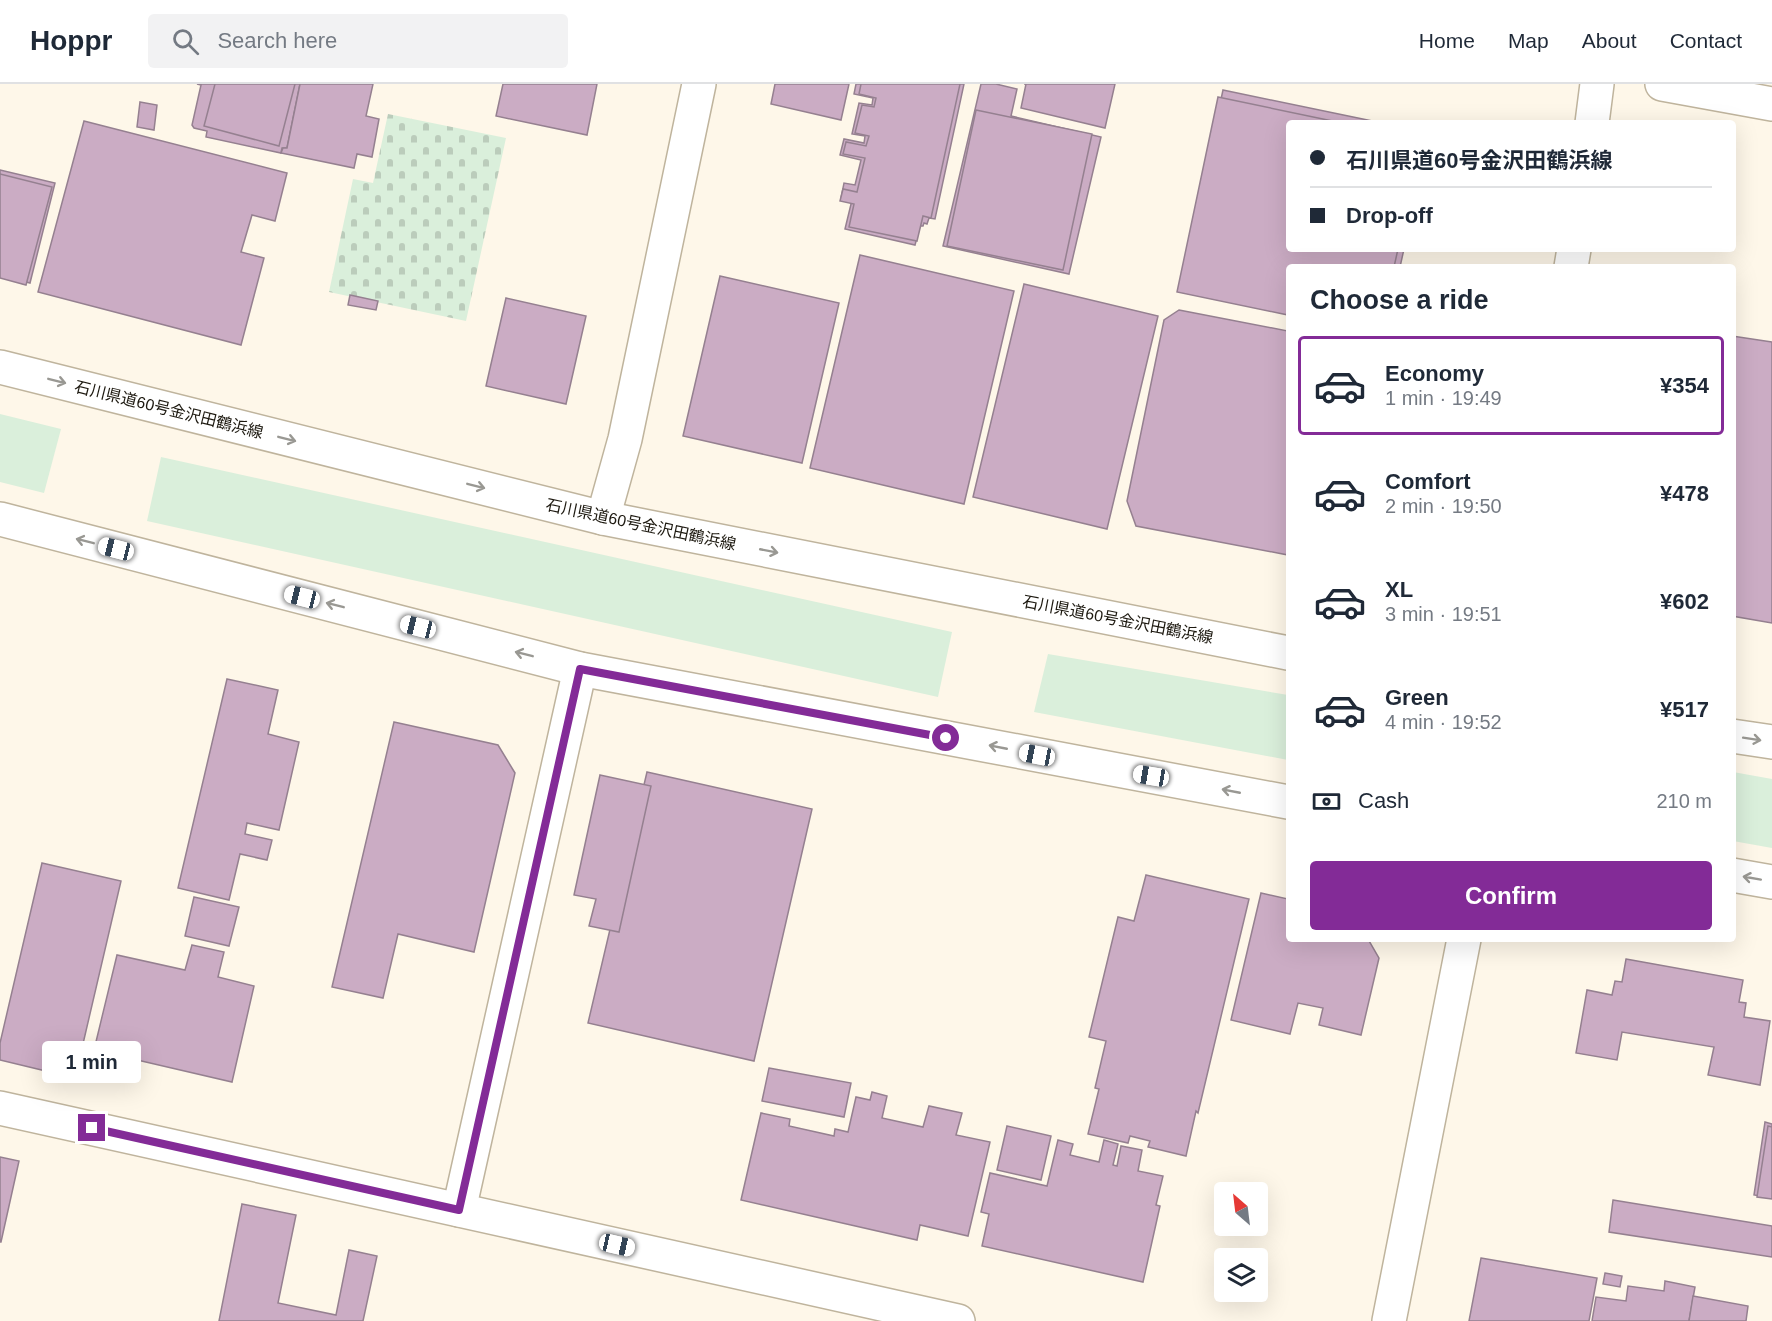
<!DOCTYPE html>
<meta charset="utf-8">
<style>
:root{--surface:#fff;--page:#f2f2f3;--text:#1f2937;--muted:#747a83;--line:#e0e1e3;--accent:#832b97}
body{margin:0;font-family:Arial,"Noto Sans JP",sans-serif;background:var(--page);color:var(--text);height:100vh;display:flex;flex-direction:column;font-size:22px;white-space:nowrap}
*{box-sizing:border-box;margin:0}
p{font-size:20px;color:var(--muted)}
.icon{flex:none;width:33px;height:33px;fill:none;stroke:currentColor;stroke-width:2;stroke-linecap:round;stroke-linejoin:round}
.map{position:relative;flex:1;overflow:hidden}
.sheet{position:absolute;left:1286px;top:180px;width:450px;height:678px;display:flex;flex-direction:column;background:var(--surface);border-radius:6px;box-shadow:0 6px 24px #0002}
.sheet>*{flex:none}
.banner{position:absolute;left:1286px;top:36px;width:450px;height:132px;border-radius:6px;box-shadow:0 6px 24px #0002;display:grid;align-content:center;height:132px;padding:0 24px;background:var(--surface)}
.needle{width:39px;rotate:332deg}
.fabs{position:absolute;left:1214px;top:1098px;display:grid;gap:12px}
.fabs a{display:grid;place-items:center;width:54px;height:54px;border-radius:6px;background:var(--surface);box-shadow:0 6px 24px #0002;font-size:30px}
.end{position:absolute;width:27px;height:27px;margin:-14px;border:8px solid #832b97;background:#fff;box-shadow:0 0 0 3px #fff}
.from{border-radius:50%}
.bubble{position:absolute;height:42px;border-radius:6px;background:var(--surface);box-shadow:0 6px 24px #0002;font-size:20px;font-weight:700;line-height:42px;text-align:center}
.car{position:absolute;width:18px;height:36px;margin:-18px -9px;border-radius:8px;box-shadow:0 0 4px 2px #0007;background:linear-gradient(#fff 24%,#345 0 40%,#fff 0 76%,#345 0 86%,#fff 0)}
.banner b{display:flex;align-items:center;gap:21px;height:57px;font-size:22px}
.banner b+b{border-top:2px solid var(--line)}
.banner i{width:15px;height:15px;background:var(--text)}
ul{padding:0;list-style:none}
li{display:flex;align-items:center;gap:18px;height:99px;margin:0 12px 9px;padding:0 12px;border:3px solid transparent;border-radius:6px}
li div{flex:1}
li b{display:block;font-size:22px}
li em{font-style:normal;font-weight:700}
li.active{border-color:var(--accent)}
li>.icon{width:54px;height:54px;stroke-width:1.5}
h2{padding:0 24px;font-size:27px;line-height:72px}
.pay{display:flex;align-items:center;gap:15px;height:66px;padding:0 24px;font-size:22px}
.pay p{margin-inline-start:auto}
.action{display:flex;gap:12px;margin-top:auto;padding:12px 24px}
.action a{flex:1;height:69px;border-radius:6px;background:var(--accent);color:#fff;font-size:24px;font-weight:700;line-height:69px;text-align:center}
header{display:flex;align-items:center;gap:36px;box-sizing:border-box;height:84px;padding:0 30px;background:var(--surface);border-bottom:2px solid var(--line)}
header strong{font-size:28px}
nav{display:flex;gap:33px;margin-inline-start:auto;font-size:21px}
.search{width:420px;height:54px;background:var(--page);display:flex;align-items:center;gap:15px;box-sizing:border-box;padding:0 21px;border-radius:6px;color:var(--muted);font-size:22px}
.map>svg:first-child{display:block}
.green{fill:#daefdb}
.cemetery{fill:url(#cemetery-stones)}
.building{fill:#cbacc4;stroke:#958090;stroke-width:1.5}
.lines{fill:none;stroke-linecap:round;stroke-linejoin:round}
.minor-casing{stroke:#bfb49d;stroke-width:36}
.tertiary-casing{stroke:#bfb49d;stroke-width:36}
.primary-casing{stroke:#bfb49d;stroke-width:36}
.minor{stroke:#fff;stroke-width:33}
.tertiary{stroke:#fff;stroke-width:33}
.primary{stroke:#fff;stroke-width:33}
.oneway{stroke:#999893}
.route{stroke:#832b97;stroke-width:8}
.labels{text-anchor:middle;stroke-width:4.5;stroke-linejoin:round;paint-order:stroke}
.street-label{font-size:16px;fill:#1d1910;stroke:#fff}
</style>
<header>
<strong>Hoppr</strong>
<div class="search"><svg class="icon" aria-label="search" viewBox="0 0 24 24"><circle cx="10" cy="10" r="6"/><path d="M15 15l6 6"/></svg>Search here</div>
<nav><a>Home</a><a>Map</a><a>About</a><a>Contact</a></nav>
</header>
<div class="map">
<svg width="1772" height="1237" viewBox="0 0 1772 1237">
<defs>
<pattern id="cemetery-stones" width="16" height="16" patternUnits="userSpaceOnUse" patternTransform="scale(1.5)"><rect width="16" height="16" fill="#daefdb"/><path d="M2 7V4a2 2 0 0 1 4 0v3zM10 15v-3a2 2 0 0 1 4 0v3z" fill="#bcb"/></pattern>
</defs>
<rect width="100%" height="100%" fill="#fef7e9"/>
<g class="green">
<polygon points="0,330 61,345 44,409 0,398"/>
<polygon points="161,373 952,548 938,613 147,437"/>
<polygon points="1048,570 1288,611 1288,676 1034,628"/>
<polygon points="1733,688 1772,695 1772,764 1733,757"/>
</g>
<polygon class="cemetery" points="388,30 506,54 466,237 329,208 353,95 373,99"/>
<g class="building">
<polygon points="197,0 300,0 287,64 282,64 281,69 206,53 207,47 194,44 192,41 201,1"/>
<polygon points="215,0 295,0 279,62 204,42"/>
<polygon points="300,0 373,0 366,32 379,35 372,73 357,70 354,84 281,69 283,64 287,64"/>
<polygon points="503,0 597,0 587,51 496,32"/>
<polygon points="775,0 849,0 841,36 771,20"/>
<polygon points="856,0 964,0 935,135 929,134 927,140 924,139 923,142 920,142 915,161 845,145 852,116 841,114 844,99 855,101 861,76 840,71 844,55 864,59 865,52 852,50 859,19 872,21 873,14 854,10"/>
<polygon points="861,0 960,0 931,134 923,132 917,157 849,143 854,120 840,117 843,105 857,108 865,74 843,70 846,58 866,62 869,52 855,49 862,21 874,23 876,14 859,10"/>
<polygon points="981,0 996,0 1017,5 1011,32 1101,53 1069,190 943,162"/>
<polygon points="1024,0 1115,0 1105,44 1021,24 1026,0"/>
<polygon points="1223,6 1382,39 1288,39 1288,165 1404,165 1400,183 1288,183 1288,215 1183,192"/>
<polygon points="1218,13 1342,39 1288,39 1288,165 1398,165 1394,183 1288,183 1288,231 1177,208"/>
<polygon points="140,18 157,21 154,46 137,43"/>
<polygon points="976,26 1092,50 1063,186 947,162"/>
<polygon points="84,37 287,89 275,137 252,131 241,168 264,174 241,261 38,208"/>
<polygon points="0,86 55,99 30,199 0,191"/>
<polygon points="0,90 52,103 26,201 0,194"/>
<polygon points="860,171 1014,207 964,420 810,384"/>
<polygon points="720,192 839,219 802,379 683,352"/>
<polygon points="1024,200 1158,232 1107,445 973,413"/>
<polygon points="350,211 378,217 376,226 348,221"/>
<polygon points="506,214 586,232 566,320 486,302"/>
<polygon points="1179,226 1288,247 1288,471 1136,442 1127,417 1164,236"/>
<polygon points="1732,252 1772,258 1772,539 1732,532"/>
<polygon points="227,595 278,606 268,650 299,658 279,746 247,739 245,750 272,756 267,776 240,770 229,816 178,804"/>
<polygon points="394,638 498,661 515,689 474,868 398,850 383,914 332,903"/>
<polygon points="647,688 812,725 754,977 588,939"/>
<polygon points="600,691 651,702 619,848 589,842 596,815 574,811"/>
<polygon points="42,779 121,797 75,994 0,976 0,959"/>
<polygon points="1146,791 1249,815 1198,1029 1196,1027 1186,1072 1148,1063 1150,1057 1130,1052 1128,1059 1088,1050 1099,1005 1095,1004 1106,957 1089,953 1118,833 1134,837"/>
<polygon points="1261,809 1288,815 1288,855 1368,855 1379,874 1361,951 1319,941 1323,924 1298,919 1290,950 1231,936"/>
<polygon points="194,813 239,823 229,862 185,852"/>
<polygon points="192,861 224,868 218,893 254,902 232,998 94,966 117,871 185,886"/>
<polygon points="1626,875 1743,896 1739,918 1746,919 1744,933 1770,937 1760,1001 1708,991 1714,963 1622,948 1617,976 1576,969 1587,906 1612,911 1615,897 1622,898"/>
<polygon points="769,984 851,999 844,1033 762,1017"/>
<polygon points="872,1008 887,1012 882,1034 923,1043 929,1022 962,1029 956,1051 990,1058 968,1152 920,1141 917,1156 741,1116 761,1029 790,1035 789,1042 834,1052 835,1045 848,1048 856,1013 870,1016"/>
<polygon points="1765,1038 1772,1040 1772,1114 1754,1111"/>
<polygon points="1007,1042 1051,1052 1041,1096 997,1086"/>
<polygon points="1768,1042 1772,1043 1772,1115 1757,1113"/>
<polygon points="1058,1056 1073,1060 1070,1071 1099,1078 1104,1056 1118,1060 1113,1081 1117,1082 1121,1062 1142,1066 1138,1087 1163,1092 1156,1121 1160,1122 1143,1198 982,1162 989,1130 981,1128 990,1089 1047,1102"/>
<polygon points="0,1073 19,1077 1,1158 0,1158"/>
<polygon points="1613,1116 1772,1142 1772,1173 1609,1148"/>
<polygon points="242,1120 296,1131 278,1219 336,1231 349,1166 377,1172 363,1237 219,1237"/>
<polygon points="1481,1174 1597,1194 1589,1237 1469,1237"/>
<polygon points="1605,1189 1622,1192 1620,1203 1603,1200"/>
<polygon points="1665,1197 1695,1203 1689,1237 1592,1237 1596,1213 1626,1217 1628,1202 1664,1207"/>
<polygon points="1693,1212 1748,1222 1746,1237 1689,1237"/>
</g>
<g class="lines">
<defs>
<g id="minor">
<polyline points="1662,0 1772,20"/>
<polyline points="603,434 625,355 699,0"/>
</g>
<g id="tertiary">
<polyline points="1592,39 1597,0"/>
<polyline points="1571,183 1574,165"/>
<polyline points="0,1024 958,1237"/>
<polyline points="459,1126 580,585"/>
<polyline points="1389,1237 1464,855"/>
</g>
<g id="primary">
<polyline points="0,283 603,434 1288,569"/>
<polyline points="0,435 580,585 1288,718"/>
<polyline points="1732,652 1772,658"/>
<polyline points="1732,791 1772,798"/>
</g>
</defs>
<use href="#minor" class="minor-casing"/>
<use href="#tertiary" class="tertiary-casing"/>
<use href="#primary" class="primary-casing"/>
<use href="#minor" class="minor"/>
<use href="#tertiary" class="tertiary"/>
<use href="#primary" class="primary"/>
</g>
<defs><path id="oneway-shaft" d="M-6 0H5M1.5-3L5.5 0L1.5 3" fill="none" stroke-width="1.6" stroke-linecap="round" stroke-linejoin="round" transform="scale(1.5)"/></defs>
<g class="oneway">
<use href="#oneway-shaft" transform="translate(57 297) rotate(14)"/>
<use href="#oneway-shaft" transform="translate(287 355) rotate(14)"/>
<use href="#oneway-shaft" transform="translate(476 402) rotate(14)"/>
<use href="#oneway-shaft" transform="translate(85 457) rotate(-166)"/>
<use href="#oneway-shaft" transform="translate(769 467) rotate(11)"/>
<use href="#oneway-shaft" transform="translate(335 521) rotate(-166)"/>
<use href="#oneway-shaft" transform="translate(524 570) rotate(-166)"/>
<use href="#oneway-shaft" transform="translate(1752 655) rotate(9)"/>
<use href="#oneway-shaft" transform="translate(998 663) rotate(-169)"/>
<use href="#oneway-shaft" transform="translate(1231 707) rotate(-169)"/>
<use href="#oneway-shaft" transform="translate(1752 794) rotate(-170)"/>
</g>
<g class="lines">
<polyline class="route" points="92,1044 459,1126 580,585 946,654"/>
</g>
<g class="labels">
<g class="street-label">
<text transform="translate(169 325) rotate(14)" y="6">石川県道60号金沢田鶴浜線</text>
<text transform="translate(641 440) rotate(12)" y="6">石川県道60号金沢田鶴浜線</text>
<text transform="translate(1118 535) rotate(11)" y="6">石川県道60号金沢田鶴浜線</text>
</g>
</g>
</svg>
<div class="fabs">
<a><svg class="needle" viewBox="-14 -14 28 28"><path d="M0-13l5 13h-10z" fill="#e53935"/><path d="M0 13l5-13h-10z" fill="#747a83"/></svg></a>
<a><svg class="icon" aria-label="layers" viewBox="0 0 24 24"><path d="M12 4l9 5-9 5-9-5zM3 14l9 5 9-5"/></svg></a>
</div>
<i class="end from" style="left:946px;top:654px"></i>
<i class="end" style="left:92px;top:1044px"></i>
<div class="bubble" style="left:42px;top:957px;width:99px">1 min</div>
<i class="car" style="left:116px;top:465px;rotate:284deg"></i>
<i class="car" style="left:302px;top:513px;rotate:284deg"></i>
<i class="car" style="left:418px;top:543px;rotate:284deg"></i>
<i class="car" style="left:1037px;top:671px;rotate:281deg"></i>
<i class="car" style="left:1151px;top:692px;rotate:280deg"></i>
<i class="car" style="left:617px;top:1161px;rotate:103deg"></i>
<div class="banner">
<b><i class="from"></i>石川県道60号金沢田鶴浜線</b>
<b><i></i>Drop-off</b>
</div>
<section class="sheet">
<h2>Choose a ride</h2>
<ul>
<li class="active"><svg class="icon" aria-label="car" viewBox="0 0 24 24"><path d="M5 17H2v-5l4-1 3-4h7l3 4 3 1v5h-3M9 17h6M6 11h13"/><circle cx="7" cy="17" r="2"/><circle cx="17" cy="17" r="2"/></svg><div><b>Economy</b><p>1 min · 19:49</p></div><em>¥354</em></li>
<li><svg class="icon" aria-label="car" viewBox="0 0 24 24"><path d="M5 17H2v-5l4-1 3-4h7l3 4 3 1v5h-3M9 17h6M6 11h13"/><circle cx="7" cy="17" r="2"/><circle cx="17" cy="17" r="2"/></svg><div><b>Comfort</b><p>2 min · 19:50</p></div><em>¥478</em></li>
<li><svg class="icon" aria-label="car" viewBox="0 0 24 24"><path d="M5 17H2v-5l4-1 3-4h7l3 4 3 1v5h-3M9 17h6M6 11h13"/><circle cx="7" cy="17" r="2"/><circle cx="17" cy="17" r="2"/></svg><div><b>XL</b><p>3 min · 19:51</p></div><em>¥602</em></li>
<li><svg class="icon" aria-label="car" viewBox="0 0 24 24"><path d="M5 17H2v-5l4-1 3-4h7l3 4 3 1v5h-3M9 17h6M6 11h13"/><circle cx="7" cy="17" r="2"/><circle cx="17" cy="17" r="2"/></svg><div><b>Green</b><p>4 min · 19:52</p></div><em>¥517</em></li>
</ul>
<div class="pay"><svg class="icon" aria-label="cash" viewBox="0 0 24 24"><path d="M3 7h18v10H3z"/><circle cx="12" cy="12" r="2"/></svg>Cash<p>210 m</p></div>
<div class="action"><a>Confirm</a></div>
</section>
</div>
